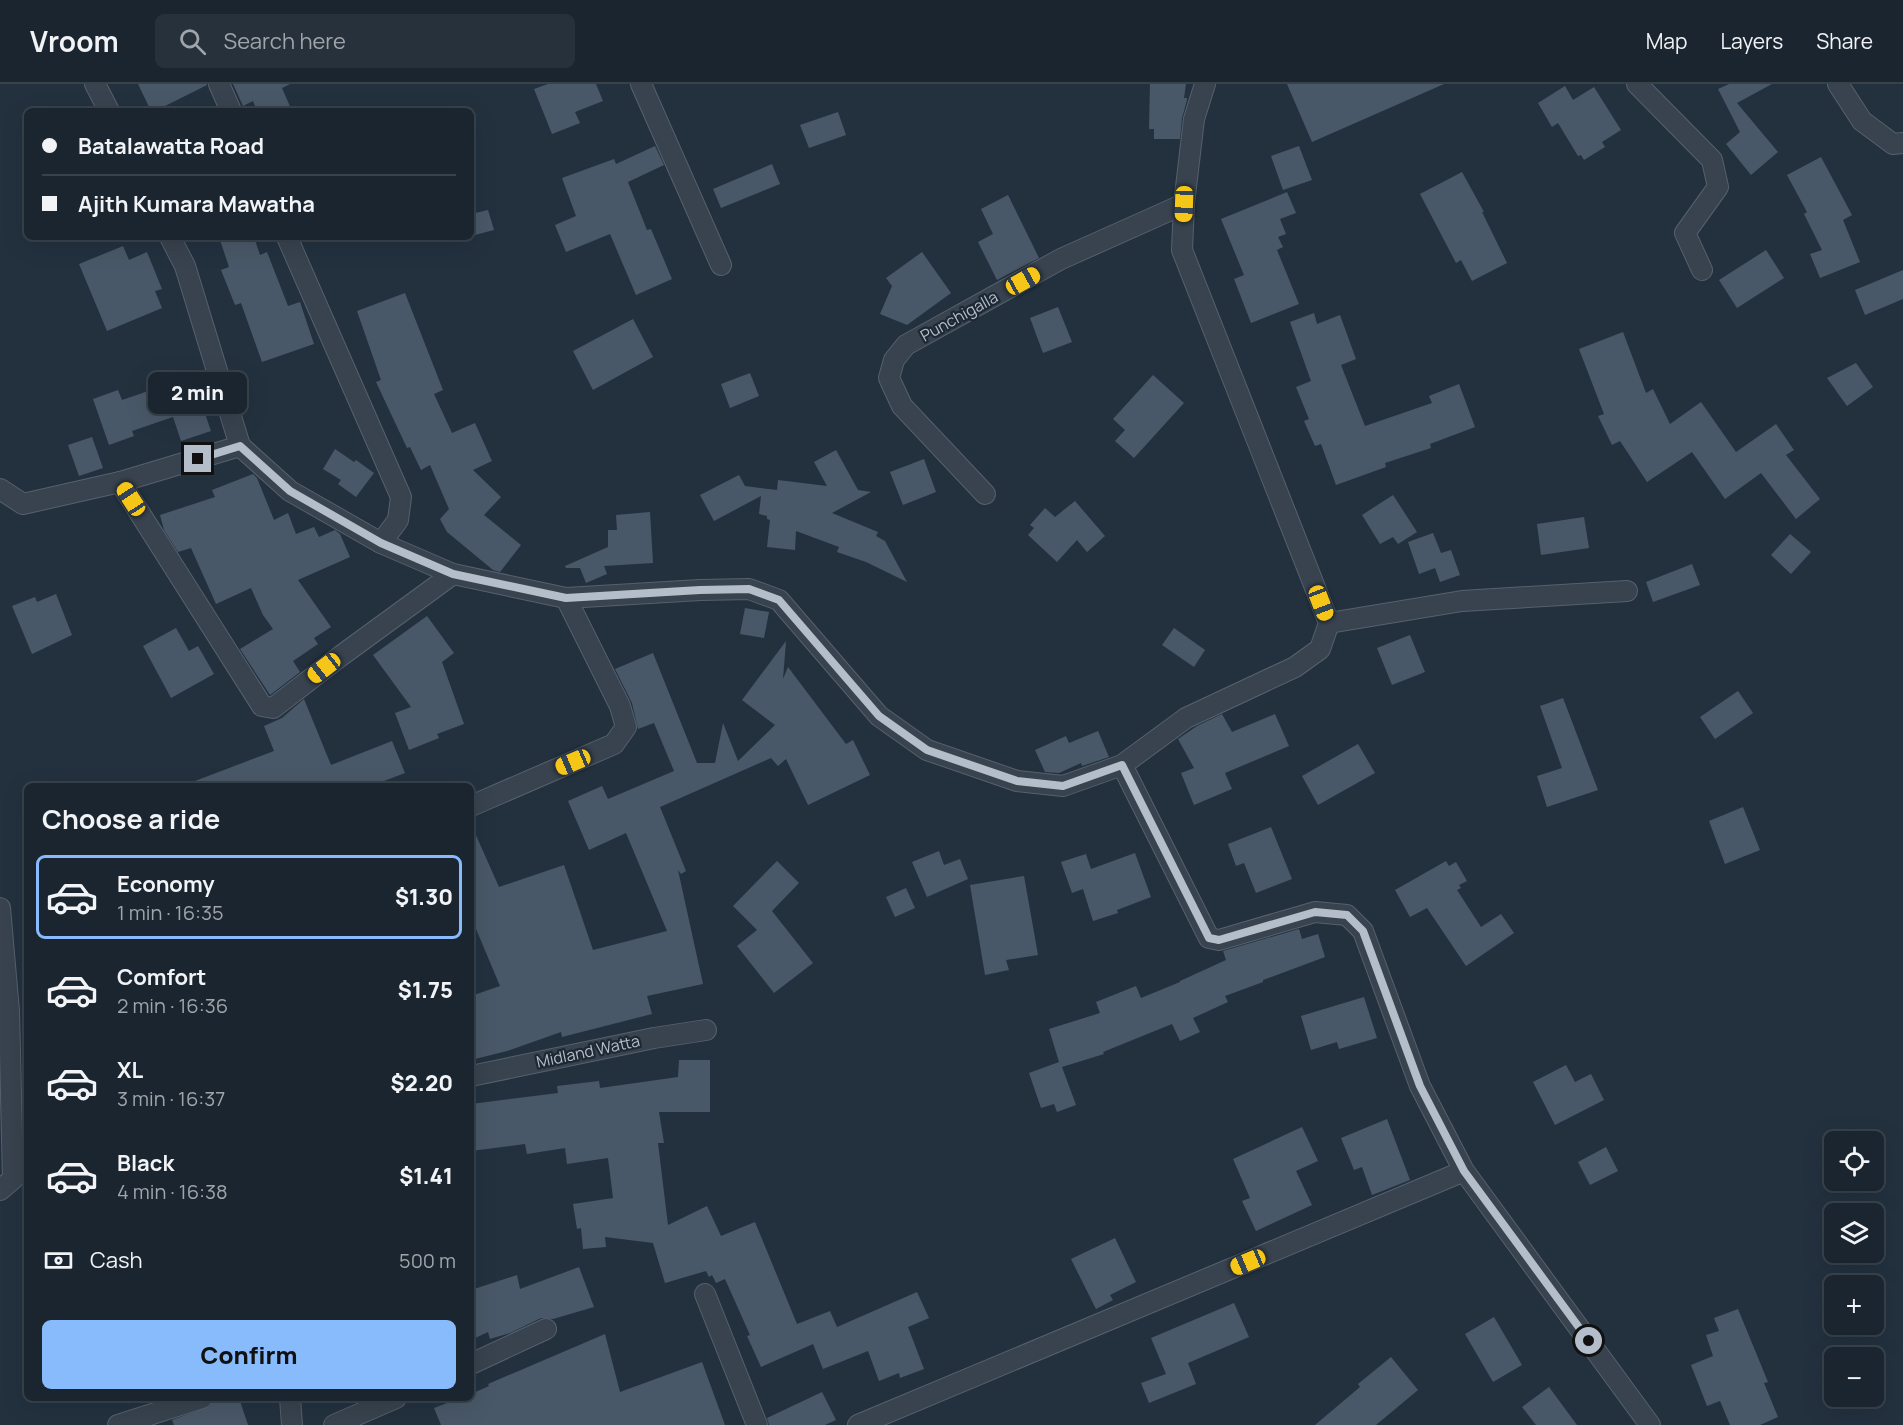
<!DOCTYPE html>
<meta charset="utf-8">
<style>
:root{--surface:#1a252f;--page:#27313b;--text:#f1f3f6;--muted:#9fa5aa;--line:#38424b;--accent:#87bbfb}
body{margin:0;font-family:Manrope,sans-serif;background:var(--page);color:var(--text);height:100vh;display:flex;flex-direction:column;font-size:22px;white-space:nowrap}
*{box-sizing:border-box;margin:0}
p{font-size:20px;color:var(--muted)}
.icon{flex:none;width:33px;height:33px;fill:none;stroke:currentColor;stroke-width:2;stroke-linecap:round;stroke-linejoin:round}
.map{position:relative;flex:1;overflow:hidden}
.drawer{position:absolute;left:24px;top:699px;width:450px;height:618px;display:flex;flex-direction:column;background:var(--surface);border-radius:9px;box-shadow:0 6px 24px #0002,0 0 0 2px var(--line)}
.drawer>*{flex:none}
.banner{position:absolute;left:24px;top:24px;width:450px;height:132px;border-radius:9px;box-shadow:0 6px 24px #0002,0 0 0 2px var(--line);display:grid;align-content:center;height:132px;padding:0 18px;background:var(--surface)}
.buttons{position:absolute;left:1824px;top:1047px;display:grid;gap:12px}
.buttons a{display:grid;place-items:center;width:60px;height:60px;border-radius:9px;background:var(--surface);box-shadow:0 6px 24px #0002,0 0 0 2px var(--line);font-size:30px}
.end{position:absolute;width:27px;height:27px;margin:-14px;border:8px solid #b4beca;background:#111;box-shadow:0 0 0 3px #111}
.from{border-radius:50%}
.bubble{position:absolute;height:42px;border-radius:9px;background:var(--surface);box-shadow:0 6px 24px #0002,0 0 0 2px var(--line);font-size:20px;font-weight:800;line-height:42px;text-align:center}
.car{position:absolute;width:18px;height:36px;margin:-18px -9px;border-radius:8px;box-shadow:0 0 4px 2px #0007;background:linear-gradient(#f5c518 24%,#345 0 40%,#f5c518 0 76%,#345 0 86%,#f5c518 0)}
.banner b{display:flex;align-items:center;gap:21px;height:57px;font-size:22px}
.banner b+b{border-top:2px solid var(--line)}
.banner i{width:15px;height:15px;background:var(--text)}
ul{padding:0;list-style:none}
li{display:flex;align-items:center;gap:18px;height:84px;margin:0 12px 9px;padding:0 6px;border:3px solid transparent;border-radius:9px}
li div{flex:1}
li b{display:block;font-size:22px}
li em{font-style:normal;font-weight:800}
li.current{border-color:var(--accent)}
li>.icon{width:54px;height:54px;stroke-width:1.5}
h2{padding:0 18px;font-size:27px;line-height:72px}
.pay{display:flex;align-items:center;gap:15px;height:66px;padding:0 18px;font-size:22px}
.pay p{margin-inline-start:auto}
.action{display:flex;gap:12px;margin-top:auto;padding:12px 18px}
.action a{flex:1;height:69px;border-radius:9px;background:var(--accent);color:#111;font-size:24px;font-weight:800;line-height:69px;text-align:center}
header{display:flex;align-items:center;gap:36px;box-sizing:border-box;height:84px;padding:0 30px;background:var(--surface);border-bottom:2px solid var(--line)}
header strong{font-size:28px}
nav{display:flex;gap:33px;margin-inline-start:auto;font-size:21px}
.search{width:420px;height:54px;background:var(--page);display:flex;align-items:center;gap:15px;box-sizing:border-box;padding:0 21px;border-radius:9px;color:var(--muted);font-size:22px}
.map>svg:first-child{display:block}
.building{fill:#495868}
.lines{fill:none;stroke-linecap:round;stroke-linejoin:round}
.street-casing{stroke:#56616d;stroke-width:22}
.street{stroke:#38434f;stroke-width:20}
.route{stroke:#b4beca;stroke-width:8}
.labels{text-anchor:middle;stroke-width:4.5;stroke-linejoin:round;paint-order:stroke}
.street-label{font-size:16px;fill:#b4beca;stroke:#1d2834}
</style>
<header>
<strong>Vroom</strong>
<div class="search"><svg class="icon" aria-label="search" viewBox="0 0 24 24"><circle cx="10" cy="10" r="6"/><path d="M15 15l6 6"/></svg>Search here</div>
<nav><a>Map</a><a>Layers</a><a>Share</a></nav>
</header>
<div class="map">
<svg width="1903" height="1341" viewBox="0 0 1903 1341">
<rect width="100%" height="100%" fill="#23313f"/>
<g class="building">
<polygon points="138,0 207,0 207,1 155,27 151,27"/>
<polygon points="233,0 290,0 282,4 292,27 257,27 253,17 243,22"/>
<polygon points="548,0 596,0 603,17 575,28 580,39 552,50 534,5"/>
<polygon points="1150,0 1186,0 1184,14 1187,14 1187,16 1182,34 1180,55 1154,55 1154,45 1149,45"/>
<polygon points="1287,0 1444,0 1312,58"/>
<polygon points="1729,0 1772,0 1737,19 1778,68 1751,91 1726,60 1740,48 1718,5"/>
<polygon points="1565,2 1573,16 1594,3 1621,46 1602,58 1605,63 1584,76 1581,71 1578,72 1558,39 1552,43 1538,19"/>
<polygon points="838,28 846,51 809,64 800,41"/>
<polygon points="655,62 664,81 628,98 647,146 651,145 672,195 636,211 610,150 566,168 555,141 576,132 562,94 614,75 616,80"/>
<polygon points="1299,62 1312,96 1283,106 1271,72"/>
<polygon points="1821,73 1852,131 1843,136 1860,178 1820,194 1810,170 1822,166 1804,130 1807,128 1787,91"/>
<polygon points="772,80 780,100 721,124 713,105"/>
<polygon points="1462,88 1484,128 1482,128 1507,179 1472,197 1461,176 1456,179 1420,110"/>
<polygon points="1287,108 1296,129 1280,135 1286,150 1278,153 1283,163 1277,166 1299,220 1251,239 1234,195 1244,191 1221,135"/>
<polygon points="1008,111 1039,174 997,196 978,158 993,150 981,125"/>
<polygon points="488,126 494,146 471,152 471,130"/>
<polygon points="219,153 254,153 260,171 267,168 288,222 300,218 314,260 262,278 241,219 235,221 221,186 229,183"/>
<polygon points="123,162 129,176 147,168 162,205 155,207 162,224 107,247 79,180"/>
<polygon points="1766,166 1784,194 1737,224 1719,196"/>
<polygon points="922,168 951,209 907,241 880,230 892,202 886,194"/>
<polygon points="1903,186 1903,215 1865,231 1855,206"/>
<polygon points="405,209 443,306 434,310 452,349 475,339 492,377 473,386 501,413 484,431 521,461 500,488 493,486 447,448 440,435 449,425 430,381 421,386 410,363 407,364 376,298 381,296 357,227"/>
<polygon points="1058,223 1072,258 1043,269 1030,234"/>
<polygon points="1314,229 1317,240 1340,231 1356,275 1341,281 1365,342 1432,319 1429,312 1459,300 1475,343 1430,360 1431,364 1385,379 1386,383 1336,401 1321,360 1315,362 1304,337 1309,335 1296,303 1311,297 1290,238"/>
<polygon points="633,235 653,273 593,306 573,267"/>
<polygon points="1623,248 1646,309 1653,305 1670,340 1701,318 1736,368 1776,340 1794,366 1786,371 1820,415 1796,435 1761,389 1725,415 1692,368 1647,398 1620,357 1612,361 1598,332 1604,330 1579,265"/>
<polygon points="1856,279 1873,303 1847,322 1827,294"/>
<polygon points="191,288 211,347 181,357 173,333 132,347 134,352 109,361 93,315 118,306 122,316 163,302 162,298"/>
<polygon points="750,289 759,312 730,324 721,300"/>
<polygon points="1153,291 1184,319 1134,374 1115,357 1125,346 1113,335"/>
<polygon points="92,353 103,384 79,392 68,361"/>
<polygon points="335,365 354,378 356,376 374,389 356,413 338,400 341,396 323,385"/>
<polygon points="836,366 858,406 871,408 832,429 878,448 876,452 885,457 907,498 866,478 837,468 839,463 796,447 795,466 767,463 770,436 767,435 767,432 759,430 761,412 714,437 700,411 739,391 745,402 777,406 778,396 827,402 814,378"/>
<polygon points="924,375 936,408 903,421 890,388"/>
<polygon points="253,390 257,394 274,436 288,429 296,450 314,443 319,453 335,446 340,450 350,473 298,496 331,543 314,554 318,560 293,577 300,588 270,611 240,565 273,545 263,531 251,504 216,520 191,464 178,468 164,446 160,431 215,413 212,406"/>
<polygon points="1393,411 1417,448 1398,460 1393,453 1380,460 1362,431"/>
<polygon points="1075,417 1105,452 1087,468 1077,456 1057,478 1028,451 1034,444 1030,441 1045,424 1055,433"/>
<polygon points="650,428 653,479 604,482 607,490 586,499 580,484 566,484 565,482 608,463 608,446 617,446 616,431"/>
<polygon points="1584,433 1589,464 1541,471 1537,440"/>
<polygon points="1433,449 1441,469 1451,466 1460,491 1440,498 1435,484 1419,490 1408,458"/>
<polygon points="1790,450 1811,468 1791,490 1771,471"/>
<polygon points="1692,480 1700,501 1653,518 1646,498"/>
<polygon points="56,510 72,551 32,570 12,522 35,513 37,518"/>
<polygon points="745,524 769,528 764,554 740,550"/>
<polygon points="427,532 454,569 442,578 464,640 437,650 439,654 409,666 395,629 411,623 373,571"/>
<polygon points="176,544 189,567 198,562 214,590 171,614 143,562"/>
<polygon points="1174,544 1205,566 1194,583 1162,561"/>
<polygon points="1410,551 1425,588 1392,601 1377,564"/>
<polygon points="786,557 783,595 788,583 846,660 853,656 870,691 808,721 786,675 778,682 771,674 660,723 686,787 681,790 678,786 703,900 647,912 652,930 562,953 561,948 507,967 471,976 471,912 500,902 471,833 471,740 499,803 564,781 593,866 667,847 626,749 589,766 568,717 602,702 608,715 674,687 654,639 638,645 632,619 615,585 653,569 697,679 715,679 723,639 738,677 775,641 742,616"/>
<polygon points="1738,607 1753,629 1715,655 1700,633"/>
<polygon points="1563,614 1598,706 1547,723 1537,692 1562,684 1540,622"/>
<polygon points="304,615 331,681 392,657 405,689 371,702 188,702 187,700 274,667 264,642 282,634"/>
<polygon points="1222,630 1232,648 1275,630 1289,662 1225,689 1232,705 1194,721 1181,689 1194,684 1178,655 1197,642"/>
<polygon points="1098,647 1109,673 1082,682 1081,679 1059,689 1045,688 1035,666 1066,652 1069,659"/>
<polygon points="1358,660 1375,689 1318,721 1302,692"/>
<polygon points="1743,723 1760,766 1725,780 1709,737"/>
<polygon points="1271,743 1292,795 1256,809 1244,779 1236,782 1228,760"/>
<polygon points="939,767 944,781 960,775 968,795 927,813 912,778"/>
<polygon points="1135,769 1151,813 1117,826 1118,829 1093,837 1083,805 1072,809 1061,778 1086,770 1091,785"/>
<polygon points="777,777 799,799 772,827 813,879 774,909 737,862 757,846 733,822"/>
<polygon points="1446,777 1449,782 1456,778 1467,797 1459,801 1461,804 1457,806 1481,843 1501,830 1514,849 1466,882 1427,824 1410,833 1395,806"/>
<polygon points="1024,792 1038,871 1006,876 1009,886 985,891 970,801"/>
<polygon points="906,804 915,824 895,833 886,813"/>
<polygon points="1299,845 1302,855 1318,850 1325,873 1263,896 1263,898 1225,912 1228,918 1193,934 1200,948 1180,957 1172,940 1103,968 1104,970 1062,983 1076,1021 1057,1028 1054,1020 1041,1024 1029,989 1059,978 1049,945 1100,929 1096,918 1136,902 1141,914 1180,898 1180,897 1226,876 1223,867"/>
<polygon points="1364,913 1377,954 1339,965 1337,958 1311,966 1301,932"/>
<polygon points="679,976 710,976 710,1028 659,1028 664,1059 658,1059 668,1141 707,1122 721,1152 755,1138 797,1240 830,1227 837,1243 917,1208 929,1234 908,1243 924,1285 900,1294 899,1289 879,1297 868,1267 823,1285 813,1260 761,1283 747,1252 750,1251 725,1195 716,1199 712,1191 709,1193 706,1187 665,1199 653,1159 605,1153 606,1163 583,1165 581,1144 577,1145 573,1120 613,1114 608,1074 567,1080 565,1064 527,1070 525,1060 471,1067 471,1020 558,1009 557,1002 599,997 600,1004 678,993"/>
<polygon points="1566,981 1575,998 1591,990 1604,1016 1555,1041 1533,998"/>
<polygon points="1387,1035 1410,1096 1372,1111 1362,1083 1354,1086 1341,1054"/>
<polygon points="1302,1043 1318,1077 1296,1087 1312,1121 1256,1147 1242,1117 1250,1114 1233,1075"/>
<polygon points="1606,1063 1618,1087 1590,1101 1578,1078"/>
<polygon points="1115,1154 1136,1198 1110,1211 1113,1216 1096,1225 1071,1175"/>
<polygon points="579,1183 594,1223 553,1235 541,1234 510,1249 490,1255 488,1248 471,1256 471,1206 517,1191 520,1205"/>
<polygon points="1234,1219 1249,1253 1188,1279 1196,1300 1149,1319 1141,1299 1166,1290 1151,1254"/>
<polygon points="1738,1225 1768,1298 1764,1299 1778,1333 1760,1341 1730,1341 1720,1317 1707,1322 1691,1281 1713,1272 1706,1251 1719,1247 1714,1234"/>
<polygon points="1494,1233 1522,1281 1493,1298 1465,1250"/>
<polygon points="605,1250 620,1308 702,1278 725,1341 441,1341 434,1324 460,1314 471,1314 471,1310 489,1302 488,1300"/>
<polygon points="1391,1273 1418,1306 1376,1341 1315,1341 1360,1303 1358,1300"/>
<polygon points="1549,1303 1577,1341 1536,1341 1522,1323"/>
<polygon points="822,1308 836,1336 825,1341 769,1341 767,1334"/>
<polygon points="214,1314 239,1314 248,1341 174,1341 172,1336 210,1322"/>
</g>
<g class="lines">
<defs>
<g id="street">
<polyline points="95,0 109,27"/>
<polyline points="219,0 231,27"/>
<polyline points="641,0 721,181"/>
<polyline points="1637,0 1712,76 1718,103 1685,149 1702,186"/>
<polyline points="1838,0 1862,37 1893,60 1903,59"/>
<polyline points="170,153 185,182 240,362"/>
<polyline points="287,153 401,413 398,436 381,459"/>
<polyline points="240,362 290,407 381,459 453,490 566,514 700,506 749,505 779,516 879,632 927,666 1017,697 1063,702 1122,681 1186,634 1295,583 1320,565 1329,539 1182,166 1184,120 1194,35 1205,0"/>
<polyline points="120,398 262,622 273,624 342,571 453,490"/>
<polyline points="0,405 23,420 120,398 240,362"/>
<polyline points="985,410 902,322 889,294 894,276 906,261 1061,175 1184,120"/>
<polyline points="1329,539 1462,517 1627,507"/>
<polyline points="1122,681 1209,854 1219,856 1315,828 1347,831 1363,847 1420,1002 1464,1087 1650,1341"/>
<polyline points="471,722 614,660 626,643 620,622 566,514"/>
<polyline points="0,824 9,927 13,1095 0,1106"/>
<polyline points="471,992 654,954 706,946"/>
<polyline points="705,1210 757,1341"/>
<polyline points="471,1280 546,1245"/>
<polyline points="290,1314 292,1341"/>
<polyline points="118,1341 202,1314"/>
<polyline points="334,1341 396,1314"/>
<polyline points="858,1341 1464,1087"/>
</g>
</defs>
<use href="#street" class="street-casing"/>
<use href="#street" class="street"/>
</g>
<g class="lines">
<polyline class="route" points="198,375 240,362 290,407 381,459 453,490 566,514 700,506 749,505 779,516 879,632 927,666 1017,697 1063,702 1122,681 1209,854 1219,856 1315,828 1347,831 1363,847 1420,1002 1464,1087 1589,1257"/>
</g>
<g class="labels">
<g class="street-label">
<text transform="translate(959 232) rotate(-29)" y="6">Punchigalla</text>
<text transform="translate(588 967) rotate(-12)" y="6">Midland Watta</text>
</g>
</g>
</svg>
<div class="buttons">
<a><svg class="icon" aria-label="locate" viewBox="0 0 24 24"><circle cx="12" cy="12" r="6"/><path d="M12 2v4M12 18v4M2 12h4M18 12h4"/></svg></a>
<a><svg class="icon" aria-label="layers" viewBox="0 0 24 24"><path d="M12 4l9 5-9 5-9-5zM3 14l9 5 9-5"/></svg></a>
<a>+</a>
<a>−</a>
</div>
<i class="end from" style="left:1589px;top:1257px"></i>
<i class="end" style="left:198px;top:375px"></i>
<div class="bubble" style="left:148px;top:288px;width:99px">2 min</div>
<i class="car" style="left:1184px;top:120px;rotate:182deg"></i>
<i class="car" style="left:1023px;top:197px;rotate:61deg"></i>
<i class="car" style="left:131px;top:415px;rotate:327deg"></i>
<i class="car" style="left:1321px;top:519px;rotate:159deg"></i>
<i class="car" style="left:324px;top:584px;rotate:232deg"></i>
<i class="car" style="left:573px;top:678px;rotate:247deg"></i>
<i class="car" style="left:1248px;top:1178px;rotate:247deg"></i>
<div class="banner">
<b><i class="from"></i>Batalawatta Road</b>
<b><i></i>Ajith Kumara Mawatha</b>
</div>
<section class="drawer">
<h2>Choose a ride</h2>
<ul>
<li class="current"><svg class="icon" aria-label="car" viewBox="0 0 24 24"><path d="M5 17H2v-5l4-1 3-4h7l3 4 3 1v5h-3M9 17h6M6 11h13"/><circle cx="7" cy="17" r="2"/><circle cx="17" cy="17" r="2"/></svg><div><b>Economy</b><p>1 min · 16:35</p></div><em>$1.30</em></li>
<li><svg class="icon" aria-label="car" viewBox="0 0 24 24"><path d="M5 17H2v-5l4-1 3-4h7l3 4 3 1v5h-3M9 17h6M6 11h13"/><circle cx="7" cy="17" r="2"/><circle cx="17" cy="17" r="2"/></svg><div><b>Comfort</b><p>2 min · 16:36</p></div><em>$1.75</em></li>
<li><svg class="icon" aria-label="car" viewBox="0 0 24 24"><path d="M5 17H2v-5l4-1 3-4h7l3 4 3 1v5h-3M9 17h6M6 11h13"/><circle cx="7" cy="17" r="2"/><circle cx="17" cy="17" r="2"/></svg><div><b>XL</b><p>3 min · 16:37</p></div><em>$2.20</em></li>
<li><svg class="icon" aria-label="car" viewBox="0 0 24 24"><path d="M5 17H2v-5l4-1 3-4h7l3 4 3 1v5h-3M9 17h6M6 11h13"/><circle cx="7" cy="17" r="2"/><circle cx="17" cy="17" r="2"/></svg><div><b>Black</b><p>4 min · 16:38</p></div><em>$1.41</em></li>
</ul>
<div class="pay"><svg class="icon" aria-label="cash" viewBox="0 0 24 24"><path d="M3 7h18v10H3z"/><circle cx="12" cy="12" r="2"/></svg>Cash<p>500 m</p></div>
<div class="action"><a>Confirm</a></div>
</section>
</div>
